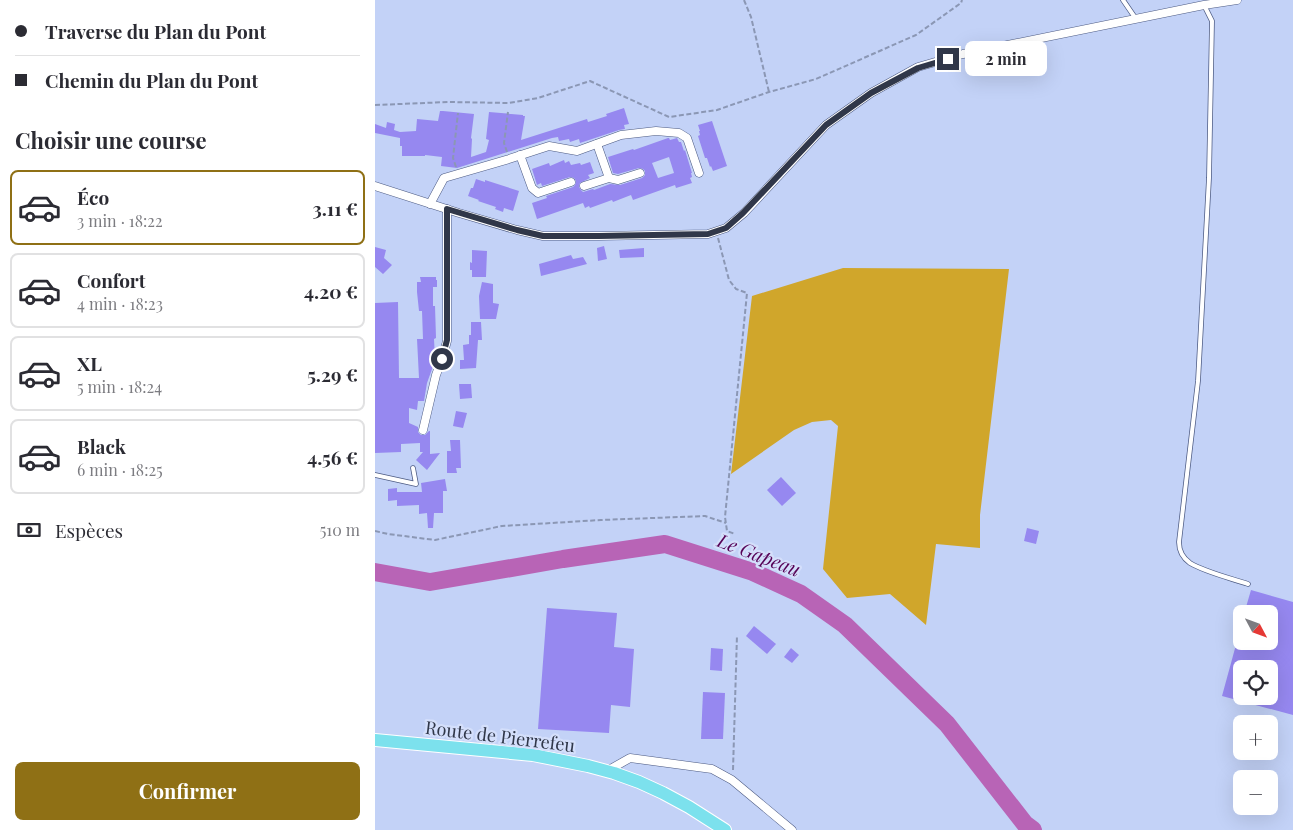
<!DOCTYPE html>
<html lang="fr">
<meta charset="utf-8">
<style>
:root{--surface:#fff;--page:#f7f7f7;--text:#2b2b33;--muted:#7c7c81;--line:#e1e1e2;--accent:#8f7015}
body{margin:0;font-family:"Playfair Display",serif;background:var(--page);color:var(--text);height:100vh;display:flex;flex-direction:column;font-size:19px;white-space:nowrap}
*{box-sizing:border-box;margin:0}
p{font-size:16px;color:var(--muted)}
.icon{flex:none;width:28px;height:28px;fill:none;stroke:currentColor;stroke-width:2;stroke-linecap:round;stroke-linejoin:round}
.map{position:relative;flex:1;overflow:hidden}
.side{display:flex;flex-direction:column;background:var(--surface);width:375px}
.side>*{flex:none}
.banner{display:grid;align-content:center;height:110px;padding:0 15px;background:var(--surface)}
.needle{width:32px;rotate:131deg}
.buttons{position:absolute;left:858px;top:605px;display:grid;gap:10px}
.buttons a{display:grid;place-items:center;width:45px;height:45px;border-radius:8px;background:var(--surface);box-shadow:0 5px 20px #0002;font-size:25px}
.end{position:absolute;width:22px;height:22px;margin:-11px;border:6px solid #303749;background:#fff;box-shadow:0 0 0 2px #fff}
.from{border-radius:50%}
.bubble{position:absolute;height:35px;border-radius:8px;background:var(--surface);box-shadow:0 5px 20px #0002;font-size:16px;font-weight:700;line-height:35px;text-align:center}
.banner b{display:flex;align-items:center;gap:18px;height:48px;font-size:19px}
.banner b+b{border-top:1px solid var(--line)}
.banner i{width:12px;height:12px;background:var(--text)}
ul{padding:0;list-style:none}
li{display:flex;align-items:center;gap:15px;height:75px;margin:0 10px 8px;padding:0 5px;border:2px solid var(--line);border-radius:8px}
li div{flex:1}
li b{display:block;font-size:19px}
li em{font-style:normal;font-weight:700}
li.on{border-color:var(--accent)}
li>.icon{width:45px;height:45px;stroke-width:1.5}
h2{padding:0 15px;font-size:22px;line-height:60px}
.pay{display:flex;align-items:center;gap:12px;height:55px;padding:0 15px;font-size:19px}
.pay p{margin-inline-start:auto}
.primary-button{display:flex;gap:10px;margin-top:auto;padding:10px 15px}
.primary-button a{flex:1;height:58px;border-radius:8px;background:var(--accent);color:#fff;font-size:20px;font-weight:700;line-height:58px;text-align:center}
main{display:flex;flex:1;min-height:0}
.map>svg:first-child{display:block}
.green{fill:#d0a62b}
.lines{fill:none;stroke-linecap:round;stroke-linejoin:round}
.river{stroke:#b864b6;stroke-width:18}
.building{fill:#9688f0;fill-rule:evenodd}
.lane-casing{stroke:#4d5b83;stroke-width:5.5}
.street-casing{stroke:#4d5b83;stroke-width:9}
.primary-casing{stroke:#fff;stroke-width:14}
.path{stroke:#8b97b4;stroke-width:2;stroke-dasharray:5 2.5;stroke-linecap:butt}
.lane{stroke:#fff;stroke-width:4}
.street{stroke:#fff;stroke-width:8}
.primary{stroke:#7ce1ed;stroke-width:12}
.route{stroke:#303749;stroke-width:6}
.labels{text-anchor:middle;stroke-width:4.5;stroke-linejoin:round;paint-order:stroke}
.street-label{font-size:18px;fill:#303749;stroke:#d4dffb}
.water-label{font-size:19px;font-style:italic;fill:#560256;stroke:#d4dffb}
</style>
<main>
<section class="side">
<div class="banner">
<b><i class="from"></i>Traverse du Plan du Pont</b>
<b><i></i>Chemin du Plan du Pont</b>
</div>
<h2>Choisir une course</h2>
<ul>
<li class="on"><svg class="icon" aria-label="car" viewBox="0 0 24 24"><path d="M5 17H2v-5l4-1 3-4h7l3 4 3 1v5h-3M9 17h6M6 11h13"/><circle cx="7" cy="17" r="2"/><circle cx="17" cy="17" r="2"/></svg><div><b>Éco</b><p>3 min · 18:22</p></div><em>3.11 €</em></li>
<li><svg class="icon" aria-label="car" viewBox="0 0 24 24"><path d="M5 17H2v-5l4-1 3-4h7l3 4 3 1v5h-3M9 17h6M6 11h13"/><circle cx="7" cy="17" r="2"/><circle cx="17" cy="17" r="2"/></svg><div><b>Confort</b><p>4 min · 18:23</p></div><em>4.20 €</em></li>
<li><svg class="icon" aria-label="car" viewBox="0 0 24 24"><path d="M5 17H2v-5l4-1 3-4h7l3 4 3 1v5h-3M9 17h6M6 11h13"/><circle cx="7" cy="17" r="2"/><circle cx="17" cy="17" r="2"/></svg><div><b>XL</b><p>5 min · 18:24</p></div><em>5.29 €</em></li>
<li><svg class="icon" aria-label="car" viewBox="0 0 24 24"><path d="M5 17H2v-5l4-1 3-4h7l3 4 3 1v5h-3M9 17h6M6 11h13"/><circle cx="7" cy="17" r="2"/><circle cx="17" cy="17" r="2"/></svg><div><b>Black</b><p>6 min · 18:25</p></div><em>4.56 €</em></li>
</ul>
<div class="pay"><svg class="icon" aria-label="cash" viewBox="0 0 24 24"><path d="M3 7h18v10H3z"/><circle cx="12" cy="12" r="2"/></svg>Espèces<p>510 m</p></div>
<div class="primary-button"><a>Confirmer</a></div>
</section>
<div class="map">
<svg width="918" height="830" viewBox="0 0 918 830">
<rect width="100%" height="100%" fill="#c3d2f7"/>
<polygon class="green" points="468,268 634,269 605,515 605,548 561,544 551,625 515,594 472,598 448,569 463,426 456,420 437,422 419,430 356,474 377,296"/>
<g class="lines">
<polyline class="river" points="0,572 55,582 188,559 290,544 378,572 426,594 470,625 572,724 650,824 658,830"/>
</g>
<g class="building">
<polygon points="249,108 254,124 249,125 250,129 244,130 205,143 204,139 195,142 194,139 184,141 183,137 177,138 82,168 66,166 67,157 50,155 50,156 27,156 27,146 25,146 25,138 0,133 0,124 11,128 12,122 20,124 19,130 25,132 41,131 42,119 63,121 65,111 68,111 99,114 96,138 97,139 96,157 111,152 114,140 111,139 114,112 148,115 148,116 150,116 146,140 212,119 213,122 232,116 231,114"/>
<polygon points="337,121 352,166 338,171 336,166 335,167 332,158 330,158 323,136 325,135 324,131 325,131 323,125"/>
<path d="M 293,138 L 294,138 L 295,140 L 302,138 L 304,142 L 306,142 L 309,151 L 310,150 L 317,173 L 316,173 L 317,177 L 315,178 L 317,183 L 301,188 L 300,185 L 258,200 L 256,195 L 238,202 L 237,200 L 215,208 L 214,206 L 210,208 L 208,203 L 162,219 L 157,203 L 172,198 L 171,196 L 198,187 L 200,185 L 201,181 L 199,178 L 195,177 L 167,186 L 166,183 L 162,185 L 157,169 L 174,163 L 175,166 L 189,160 L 190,163 L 194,161 L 196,165 L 205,163 L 206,165 L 215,162 L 219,173 L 213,175 L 215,178 L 205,183 L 204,187 L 206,190 L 208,192 L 218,189 L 219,190 L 235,184 L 245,185 L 267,178 L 270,175 L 270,171 L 268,169 L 264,168 L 243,174 L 238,173 L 233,157 L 258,149 L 259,150 ZM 294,157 L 299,173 L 283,178 L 277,163 Z"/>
<polygon points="101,179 110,182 110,180 144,191 138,211 129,208 128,212 120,209 121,207 103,201 104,200 93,196 96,188 98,188"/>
<polygon points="229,246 232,259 223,261 222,248"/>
<polygon points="0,247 11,250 9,258 17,265 8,274 0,267"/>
<polygon points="269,248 269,257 245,258 244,250"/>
<polygon points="97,250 112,251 111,277 97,277 97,270 95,270 95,262 97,263"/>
<polygon points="196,255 198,259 208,257 212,264 166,276 164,264"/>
<polygon points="45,277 61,277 61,280 62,280 62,287 58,287 58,306 60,306 61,338 59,339 60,358 61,358 52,383 49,401 43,401 42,410 34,408 34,423 43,427 43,432 46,435 50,435 54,431 55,431 55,454 65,453 52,470 41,460 48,452 45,452 45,443 26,444 26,452 0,453 0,303 23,302 24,378 44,378 42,339 48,339 47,311 44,311 42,292 42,282 46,282"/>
<polygon points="107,282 118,284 118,303 124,304 121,319 105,319 104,296"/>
<polygon points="96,322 106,322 107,340 103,340 101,368 85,369 85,360 89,360 88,345 94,344 94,335 96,335"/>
<polygon points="84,384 96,384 97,398 85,399"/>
<polygon points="81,411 92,413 88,428 78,426"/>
<polygon points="75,440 85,440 86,468 81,468 82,473 72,473 72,451 76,451"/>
<polygon points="406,477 421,493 407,506 392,490"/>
<polygon points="70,479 72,491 68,491 68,513 59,513 58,528 53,528 52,513 44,514 44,505 22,506 22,500 13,501 13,489 22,488 22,492 47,492 46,483"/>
<polygon points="652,528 664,531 661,544 649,541"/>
<path d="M 876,590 L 918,602 L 918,715 L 847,696 L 862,641 L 894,641 L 894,614 L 869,614 ZM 866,669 L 894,669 L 894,696 L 866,696 Z"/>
<polygon points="172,608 242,613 239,647 259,649 255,707 236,705 234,733 163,729"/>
<polygon points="379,626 401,644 392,654 371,636"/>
<polygon points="336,648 348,649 347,671 335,670"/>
<polygon points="416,648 424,655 417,663 409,657"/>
<polygon points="328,692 350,693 348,739 326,739"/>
</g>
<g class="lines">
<defs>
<g id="lane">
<polyline points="748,0 761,19"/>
<path d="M 829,5 L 837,21 L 834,178 L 823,381 L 804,542 C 804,550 808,558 815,563 C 830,572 855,578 873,584"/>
<polyline points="0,475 41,484 38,468"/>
</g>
<g id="street">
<polyline points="145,155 157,188 163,193 196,182"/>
<polyline points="234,178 243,180 265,173"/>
<polyline points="0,186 84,213 142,230 168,236 224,236 333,234 351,228 369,213 451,125 496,93 543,67 588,54 829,5 862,0"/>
<polyline points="209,186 234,178 222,144"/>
<polyline points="55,204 69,178 134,159 174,146 202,151 246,135 281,131 304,133 312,138 324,173"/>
<polyline points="48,430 61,375 67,359 72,341 72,209"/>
<polyline points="232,771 255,758 337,769 357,780 417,830"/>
</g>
<polyline id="primary" points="0,740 158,755 213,766 239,773 264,782 288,793 314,807 350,830"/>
</defs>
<use href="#lane" class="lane-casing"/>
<use href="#street" class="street-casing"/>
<use href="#primary" class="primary-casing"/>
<g class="path">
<polyline points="369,0 376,17 394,92"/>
<polyline points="0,105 74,102 134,103 163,98 215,81 294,117 342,110 394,92 441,79 541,35 586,3 587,0"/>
<polyline points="132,152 129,143 133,112"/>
<polyline points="81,167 78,158 83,113"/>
<polyline points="343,238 354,280 361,289 372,293 350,517 352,531 360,534"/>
<polyline points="0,531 13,534 60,540 127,526 226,520 330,516 351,523"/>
<polyline points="358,770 362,635"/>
</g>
<use href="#lane" class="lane"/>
<use href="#street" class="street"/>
<use href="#primary" class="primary"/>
</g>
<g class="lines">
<polyline class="route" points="67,359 72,340 72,209 142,230 168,236 224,236 333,234 351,228 368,213 451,125 496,93 543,68 573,59"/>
</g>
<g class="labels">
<g class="street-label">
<text transform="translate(125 737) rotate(7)" y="6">Route de Pierrefeu</text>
</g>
<g class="water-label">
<text transform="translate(384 555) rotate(21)" y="7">Le Gapeau</text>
</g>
</g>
</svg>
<div class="buttons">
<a><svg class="needle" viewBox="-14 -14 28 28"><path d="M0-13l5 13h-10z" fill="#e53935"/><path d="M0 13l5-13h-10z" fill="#7c7c81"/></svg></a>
<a><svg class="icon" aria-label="locate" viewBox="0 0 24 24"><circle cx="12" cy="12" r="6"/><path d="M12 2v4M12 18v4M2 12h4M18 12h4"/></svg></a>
<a>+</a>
<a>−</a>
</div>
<i class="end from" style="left:67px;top:359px"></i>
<i class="end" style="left:573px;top:59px"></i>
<div class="bubble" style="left:590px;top:41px;width:82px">2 min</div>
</div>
</main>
